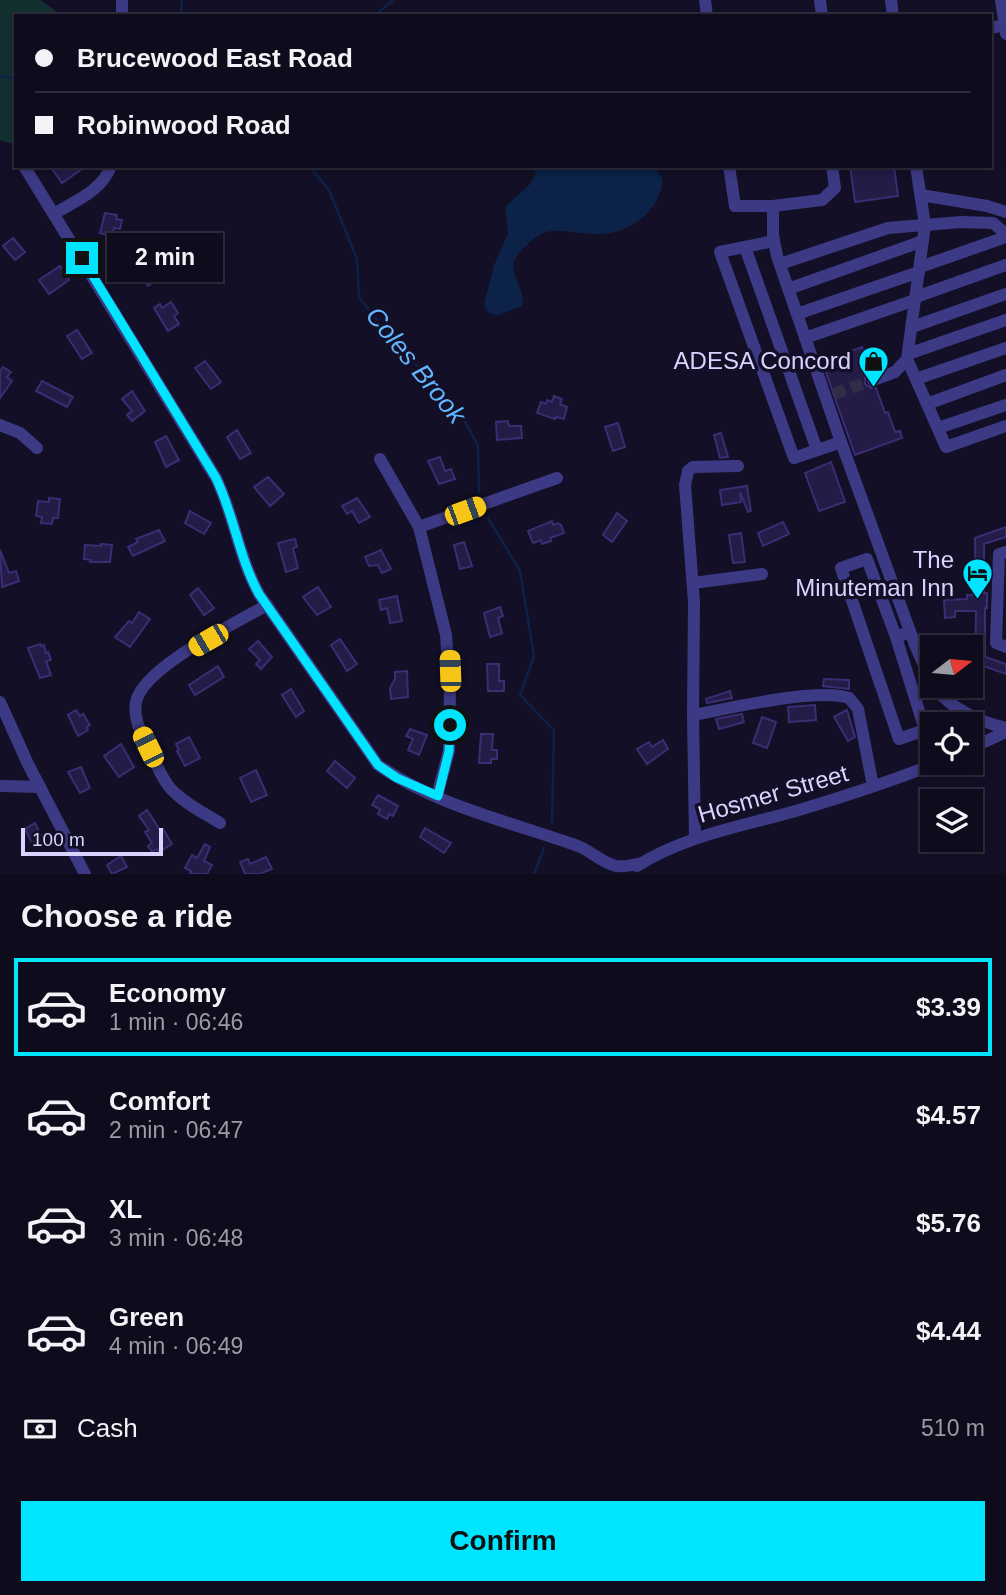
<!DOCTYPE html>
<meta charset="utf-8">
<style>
:root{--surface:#0e0b1c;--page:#171425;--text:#f1f3f6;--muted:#9b9ba3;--line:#2e2b3b;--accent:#00e5ff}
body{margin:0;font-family:Helvetica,sans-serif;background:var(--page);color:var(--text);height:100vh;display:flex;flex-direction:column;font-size:26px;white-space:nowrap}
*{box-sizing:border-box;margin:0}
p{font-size:23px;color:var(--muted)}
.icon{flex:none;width:38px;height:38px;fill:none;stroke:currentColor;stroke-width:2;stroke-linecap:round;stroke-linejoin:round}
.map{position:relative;height:874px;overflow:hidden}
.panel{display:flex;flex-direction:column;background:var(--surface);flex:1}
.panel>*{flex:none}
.banner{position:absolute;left:14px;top:14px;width:978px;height:154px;border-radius:0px;box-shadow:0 4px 10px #0003,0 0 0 2px var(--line);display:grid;align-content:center;height:154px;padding:0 21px;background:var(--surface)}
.needle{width:46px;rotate:74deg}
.buttons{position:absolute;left:920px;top:635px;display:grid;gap:14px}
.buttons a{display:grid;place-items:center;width:63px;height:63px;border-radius:0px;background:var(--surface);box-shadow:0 4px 10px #0003,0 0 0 2px var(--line);font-size:35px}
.scale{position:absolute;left:21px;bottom:18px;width:142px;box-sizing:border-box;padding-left:7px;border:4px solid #d9d4ff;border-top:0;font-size:19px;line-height:24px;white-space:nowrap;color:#d9d4ff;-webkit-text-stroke:5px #130f26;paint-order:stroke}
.end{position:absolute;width:32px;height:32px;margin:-16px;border:9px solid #00e5ff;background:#111;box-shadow:0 0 0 4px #111}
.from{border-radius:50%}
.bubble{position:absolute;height:49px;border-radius:0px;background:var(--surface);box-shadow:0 4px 10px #0003,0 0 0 2px var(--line);font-size:23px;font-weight:700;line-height:49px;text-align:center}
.car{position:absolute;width:21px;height:42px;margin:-21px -10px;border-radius:9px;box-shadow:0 0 5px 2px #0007;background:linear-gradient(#f5c518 24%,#345 0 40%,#f5c518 0 76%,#345 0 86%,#f5c518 0)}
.banner b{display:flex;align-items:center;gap:24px;height:66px;font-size:26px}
.banner b+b{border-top:2px solid var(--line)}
.banner i{width:18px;height:18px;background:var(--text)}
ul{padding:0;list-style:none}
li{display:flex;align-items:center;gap:21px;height:98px;margin:0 14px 10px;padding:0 7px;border:4px solid transparent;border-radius:0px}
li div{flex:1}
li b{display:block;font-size:26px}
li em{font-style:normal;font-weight:700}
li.selected{border-color:var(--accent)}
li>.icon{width:63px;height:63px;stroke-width:1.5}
h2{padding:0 21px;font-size:32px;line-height:84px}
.pay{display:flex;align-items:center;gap:18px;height:77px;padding:0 21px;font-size:26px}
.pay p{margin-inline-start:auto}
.action{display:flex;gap:14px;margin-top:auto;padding:14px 21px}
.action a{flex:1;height:80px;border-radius:0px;background:var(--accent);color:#111;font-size:28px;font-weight:700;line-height:80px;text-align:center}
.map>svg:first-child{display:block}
.green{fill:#12302f}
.water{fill:#0c2248}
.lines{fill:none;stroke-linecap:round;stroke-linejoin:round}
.stream{stroke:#0c2248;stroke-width:2.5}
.building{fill:#241b47;stroke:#3b2d73;stroke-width:2}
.minor-tunnel{stroke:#312d47;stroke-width:12;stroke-dasharray:12 6;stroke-linecap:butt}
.minor{stroke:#3d3a85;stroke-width:12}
.route{stroke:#00e5ff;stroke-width:9}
.labels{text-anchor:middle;stroke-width:7;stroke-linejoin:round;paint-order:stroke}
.poi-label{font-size:24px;fill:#d9d4ff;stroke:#130f26;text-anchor:end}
.street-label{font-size:24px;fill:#d9d4ff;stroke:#130f26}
.water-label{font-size:26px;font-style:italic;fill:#62b6ff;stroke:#130f26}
</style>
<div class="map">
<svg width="1006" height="874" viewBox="0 0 1006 874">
<rect width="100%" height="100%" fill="#130f26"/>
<polygon class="green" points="0,0 40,0 55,10 54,16 16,16 16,145 0,140"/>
<path class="water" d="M 531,166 L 646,166 L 657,171 L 663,180 C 659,212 631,233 600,234 C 583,235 562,228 546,232 C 536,235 523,248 517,256 C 505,271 527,289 522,306 L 498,315 L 489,313 L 484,305 L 494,265 L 508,233 L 505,207 L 530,184 L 536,173 Z"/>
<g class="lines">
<g class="stream">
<polyline points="181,16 182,0"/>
<polyline points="375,16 393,0"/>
<polyline points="0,76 16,78"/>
<polyline points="309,166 329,190 357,259 359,297 388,334 462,416 478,446 479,492"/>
<polyline points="488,518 520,571 534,656 520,695 554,730 552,823"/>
<polyline points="534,874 544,848"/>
</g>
</g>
<g class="building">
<polygon points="50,166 86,166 62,183"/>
<polygon points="850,166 894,166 898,196 855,202"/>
<polygon points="105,213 117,215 116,219 122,220 120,229 114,228 112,236 100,233"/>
<polygon points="13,238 25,252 15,260 3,246"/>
<polygon points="139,253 149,267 152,264 158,272 153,275 157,280 148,286 129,260"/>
<polygon points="60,266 69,280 49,294 39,280"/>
<polygon points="171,302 178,313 174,316 179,324 168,331 154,308 160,304 162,308"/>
<polygon points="77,330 92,353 82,359 67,336"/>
<polygon points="862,347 870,372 865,378 865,384 871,388 876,388 885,413 888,412 895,432 900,431 902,438 855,455 824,367 841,361 839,355"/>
<polygon points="205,361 221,382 211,389 195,368"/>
<polygon points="3,367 11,372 7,377 12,381 0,398 0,371"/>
<polygon points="42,381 73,397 67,407 36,391"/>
<polygon points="132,391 145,411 132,421 127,415 132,411 122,399"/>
<polygon points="554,396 562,399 560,404 567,407 564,419 556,417 555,419 537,413 541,402 546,404 547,400 552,402"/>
<polygon points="508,421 509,426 521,426 522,438 497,440 496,422"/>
<polygon points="618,423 625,447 613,451 605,427"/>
<polygon points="237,430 251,453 240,459 227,437"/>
<polygon points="721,433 728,457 720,458 714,435"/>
<polygon points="166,436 179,460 166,467 155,442"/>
<polygon points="440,457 445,471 451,469 455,479 439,484 428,461"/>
<polygon points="831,462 845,502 819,511 805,473"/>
<polygon points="268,477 284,494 270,506 254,487"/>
<polygon points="747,486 751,511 748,512 740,492 741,502 722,505 720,490"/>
<polygon points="49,498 60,499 58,518 53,518 52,524 41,523 42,517 36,516 38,501 49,502"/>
<polygon points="357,498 370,517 359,523 352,511 347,514 342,506"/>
<polygon points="190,511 211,523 204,534 185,523"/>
<polygon points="617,513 627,521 612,542 603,535"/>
<polygon points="552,521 553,525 558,523 561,525 564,533 550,538 551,541 542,544 541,540 533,543 528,531"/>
<polygon points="783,522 789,534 763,546 758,533"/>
<polygon points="1006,527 1006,537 984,544 984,593 987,593 987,608 985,608 985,657 1006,664 1006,674 975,663 976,611 955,611 955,617 945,618 944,600 967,599 967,595 976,595 975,538"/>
<polygon points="159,530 165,541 133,556 128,547 138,542 136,539"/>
<polygon points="741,533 745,562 733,563 729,535"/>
<polygon points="295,539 297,547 293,548 298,568 286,572 278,543"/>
<polygon points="464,542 472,566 460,569 454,545"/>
<polygon points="101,544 112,545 110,562 90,562 91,560 84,559 85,545 101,546"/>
<polygon points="0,550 9,573 16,571 19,581 2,587"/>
<polygon points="381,550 391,569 382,573 378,565 369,566 365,557"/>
<polygon points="318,587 331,607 317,615 303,597"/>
<polygon points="198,588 214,608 204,615 190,595"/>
<polygon points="397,596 402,621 390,623 387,608 381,610 379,600"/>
<polygon points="500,607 503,616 498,618 502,633 490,637 484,613"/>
<polygon points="139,612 150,619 130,647 115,637 129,621 132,623"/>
<polygon points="340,639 357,664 347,671 331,645"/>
<polygon points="258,641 272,657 261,669 256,664 260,660 249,649"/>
<polygon points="40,644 41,646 44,645 46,653 48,652 51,660 46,661 51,675 40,678 28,648"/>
<polygon points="487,664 499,664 499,681 504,681 504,691 488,691"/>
<polygon points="218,666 224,677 195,695 189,685"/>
<polygon points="407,671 408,697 391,699 390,688 395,679 395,672"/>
<polygon points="824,679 849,680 849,689 823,686"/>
<polygon points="291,689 304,711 296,717 282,695"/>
<polygon points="730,691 732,698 707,703 706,699"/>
<polygon points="815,705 816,720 789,722 788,707"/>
<polygon points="76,710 80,716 83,714 90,725 87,727 88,730 78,736 68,715"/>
<polygon points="847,710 855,737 848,741 834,717"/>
<polygon points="742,714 744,722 719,729 716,719"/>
<polygon points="762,717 776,722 767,748 753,743"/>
<polygon points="410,729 427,735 419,755 408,750 413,739 406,736"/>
<polygon points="481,734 493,734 492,750 497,750 497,759 491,759 491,763 479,763"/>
<polygon points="189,737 200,758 185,766 177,751 179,750 176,744"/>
<polygon points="663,740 668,749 647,764 637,749 649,742 652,747"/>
<polygon points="121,744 134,767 119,777 104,756"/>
<polygon points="335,761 355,778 347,788 327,771"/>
<polygon points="81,767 90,788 80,793 68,772"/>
<polygon points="256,770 267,795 251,802 240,778"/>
<polygon points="378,795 398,806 393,816 389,814 387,819 378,814 380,809 372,805"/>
<polygon points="147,810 160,830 163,829 172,844 159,852 157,849 152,852 148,846 152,843 145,832 149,830 139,816"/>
<polygon points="35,823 43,840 33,845 25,829"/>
<polygon points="425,828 451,843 444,853 420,837"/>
<polygon points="205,844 210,847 204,861 212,865 207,874 190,874 191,871 185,868 192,855 197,858"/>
<polygon points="121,856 127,867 112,874 107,865"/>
<polygon points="266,857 272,869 259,874 245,874 240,862 248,859 250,864"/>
</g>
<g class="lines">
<polyline class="minor-tunnel" points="834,394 873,380"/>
<g class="minor">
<polyline points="705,0 707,16"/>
<polyline points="820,0 822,16"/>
<polyline points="891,0 893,16"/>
<polyline points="1001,0 1006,34"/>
<polyline points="122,16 122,0"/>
<polyline points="990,28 1005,25"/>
<path d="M 24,166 L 216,478 C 234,515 239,558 259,594 L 378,765 C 437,806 511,822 578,846 C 591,851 601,862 616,866 C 624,867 634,865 642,863"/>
<polyline points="729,166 735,206 773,206 773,235 777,256 841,442 915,645 933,685"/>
<polyline points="921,195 987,206 1006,212"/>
<polyline points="773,206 822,200 835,188 832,166"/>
<path d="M 54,214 C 75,201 102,191 111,166"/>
<polyline points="774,241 720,252 794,458 841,442"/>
<polyline points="745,247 817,450"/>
<polyline points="780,264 888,228 961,222 993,223 1006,234"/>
<polyline points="920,267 1006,237"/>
<polyline points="788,289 923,241"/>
<polyline points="916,297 1006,265"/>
<polyline points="797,314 919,272"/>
<polyline points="912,327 1006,294"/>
<polyline points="805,338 915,300"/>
<polyline points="908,354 1006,320"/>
<polyline points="907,359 946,447 1006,426"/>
<polyline points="916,379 1006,348"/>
<polyline points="873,380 895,372 907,359 925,225 916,166"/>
<polyline points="927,404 1006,375"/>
<polyline points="0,425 20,433 37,448"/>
<polyline points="938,428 1006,405"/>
<polyline points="380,459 419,527 446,635 450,687 449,751 437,796"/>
<path d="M 738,466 L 693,467 L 688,471 L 685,485 L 694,602 L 693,715 C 727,709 818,687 849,698 L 858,709 L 873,786"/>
<polyline points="419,527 557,478"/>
<polyline points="1006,552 999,554 996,643 1006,647"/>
<polyline points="693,583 762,574"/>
<polyline points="896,637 925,730 899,739 841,568 867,559 896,637 910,632"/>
<path d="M 934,686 C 949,708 980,722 1006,728"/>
<polyline points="0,702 28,764 85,874"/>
<polyline points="693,715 695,838"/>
<polyline points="971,748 1006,732"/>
<polyline points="0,786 40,787"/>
<path d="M 220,823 C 204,813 184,803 171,789 C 161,778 155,761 148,747 C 141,733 133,718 136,702 C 143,667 236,623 267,605"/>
<path d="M 637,866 C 686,835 744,826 799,810 C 846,796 892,781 937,763"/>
</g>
</g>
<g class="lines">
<path class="route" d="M 82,258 L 216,478 C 234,515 239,558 259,594 L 378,765 L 397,778 L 438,796 L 449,751 L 450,725"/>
</g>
<defs>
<symbol id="shop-pin" viewBox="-11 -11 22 30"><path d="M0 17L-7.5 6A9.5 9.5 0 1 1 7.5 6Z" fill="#00e5ff" stroke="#130f26"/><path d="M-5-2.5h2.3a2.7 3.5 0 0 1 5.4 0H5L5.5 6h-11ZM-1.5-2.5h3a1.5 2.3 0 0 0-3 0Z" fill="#111"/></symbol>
<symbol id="hotel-pin" viewBox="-11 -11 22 30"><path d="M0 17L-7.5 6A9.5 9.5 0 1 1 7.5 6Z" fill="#00e5ff" stroke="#130f26"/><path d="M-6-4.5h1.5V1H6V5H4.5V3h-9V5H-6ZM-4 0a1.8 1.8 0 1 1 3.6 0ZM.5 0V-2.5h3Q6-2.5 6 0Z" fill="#111"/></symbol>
</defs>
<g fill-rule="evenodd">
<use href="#shop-pin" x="856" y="344" width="35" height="47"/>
<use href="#hotel-pin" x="960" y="556" width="35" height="47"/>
</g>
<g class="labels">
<g class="poi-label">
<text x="851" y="369">ADESA Concord</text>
<text x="954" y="568">The<tspan x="954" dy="28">Minuteman Inn</tspan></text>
</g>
<g class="street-label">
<text transform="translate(773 794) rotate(-16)" y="8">Hosmer Street</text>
</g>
<g class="water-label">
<text transform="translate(416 365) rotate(51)" y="9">Coles Brook</text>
</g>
</g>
</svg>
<div class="buttons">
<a><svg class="needle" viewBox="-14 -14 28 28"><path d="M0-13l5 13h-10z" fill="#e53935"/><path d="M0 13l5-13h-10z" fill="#9b9ba3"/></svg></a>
<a><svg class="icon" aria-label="locate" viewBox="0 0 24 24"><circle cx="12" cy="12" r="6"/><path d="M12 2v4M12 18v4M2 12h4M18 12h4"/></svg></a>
<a><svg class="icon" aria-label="layers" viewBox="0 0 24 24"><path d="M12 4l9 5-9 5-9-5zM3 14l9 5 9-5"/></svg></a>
</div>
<div class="scale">100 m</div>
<i class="end from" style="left:450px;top:725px"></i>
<i class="end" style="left:82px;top:258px"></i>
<div class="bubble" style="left:107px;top:233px;width:116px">2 min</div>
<i class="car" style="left:465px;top:511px;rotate:70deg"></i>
<i class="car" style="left:208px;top:640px;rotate:240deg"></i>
<i class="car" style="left:450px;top:671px;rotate:358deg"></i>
<i class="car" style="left:148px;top:747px;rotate:334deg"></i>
<div class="banner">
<b><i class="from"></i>Brucewood East Road</b>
<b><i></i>Robinwood Road</b>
</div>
</div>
<section class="panel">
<h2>Choose a ride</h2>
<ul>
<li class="selected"><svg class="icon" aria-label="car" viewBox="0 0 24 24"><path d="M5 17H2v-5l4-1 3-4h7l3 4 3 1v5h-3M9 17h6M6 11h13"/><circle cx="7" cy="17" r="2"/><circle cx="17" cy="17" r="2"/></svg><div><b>Economy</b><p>1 min · 06:46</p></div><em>$3.39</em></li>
<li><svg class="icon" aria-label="car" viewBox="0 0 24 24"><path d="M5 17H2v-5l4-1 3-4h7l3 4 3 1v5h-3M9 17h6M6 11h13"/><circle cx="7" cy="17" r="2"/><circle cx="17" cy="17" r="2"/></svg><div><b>Comfort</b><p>2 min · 06:47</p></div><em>$4.57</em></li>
<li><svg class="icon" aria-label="car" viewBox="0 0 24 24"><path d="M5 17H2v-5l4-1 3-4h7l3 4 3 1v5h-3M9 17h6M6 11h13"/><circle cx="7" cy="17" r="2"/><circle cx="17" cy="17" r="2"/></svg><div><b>XL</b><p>3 min · 06:48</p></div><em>$5.76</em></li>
<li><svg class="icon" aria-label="car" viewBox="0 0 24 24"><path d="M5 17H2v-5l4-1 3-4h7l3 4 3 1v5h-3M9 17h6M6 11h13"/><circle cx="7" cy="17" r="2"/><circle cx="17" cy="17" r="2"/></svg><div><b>Green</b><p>4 min · 06:49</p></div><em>$4.44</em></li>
</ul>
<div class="pay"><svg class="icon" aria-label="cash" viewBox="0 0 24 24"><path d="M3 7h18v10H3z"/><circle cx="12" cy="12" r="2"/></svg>Cash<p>510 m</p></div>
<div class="action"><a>Confirm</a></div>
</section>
